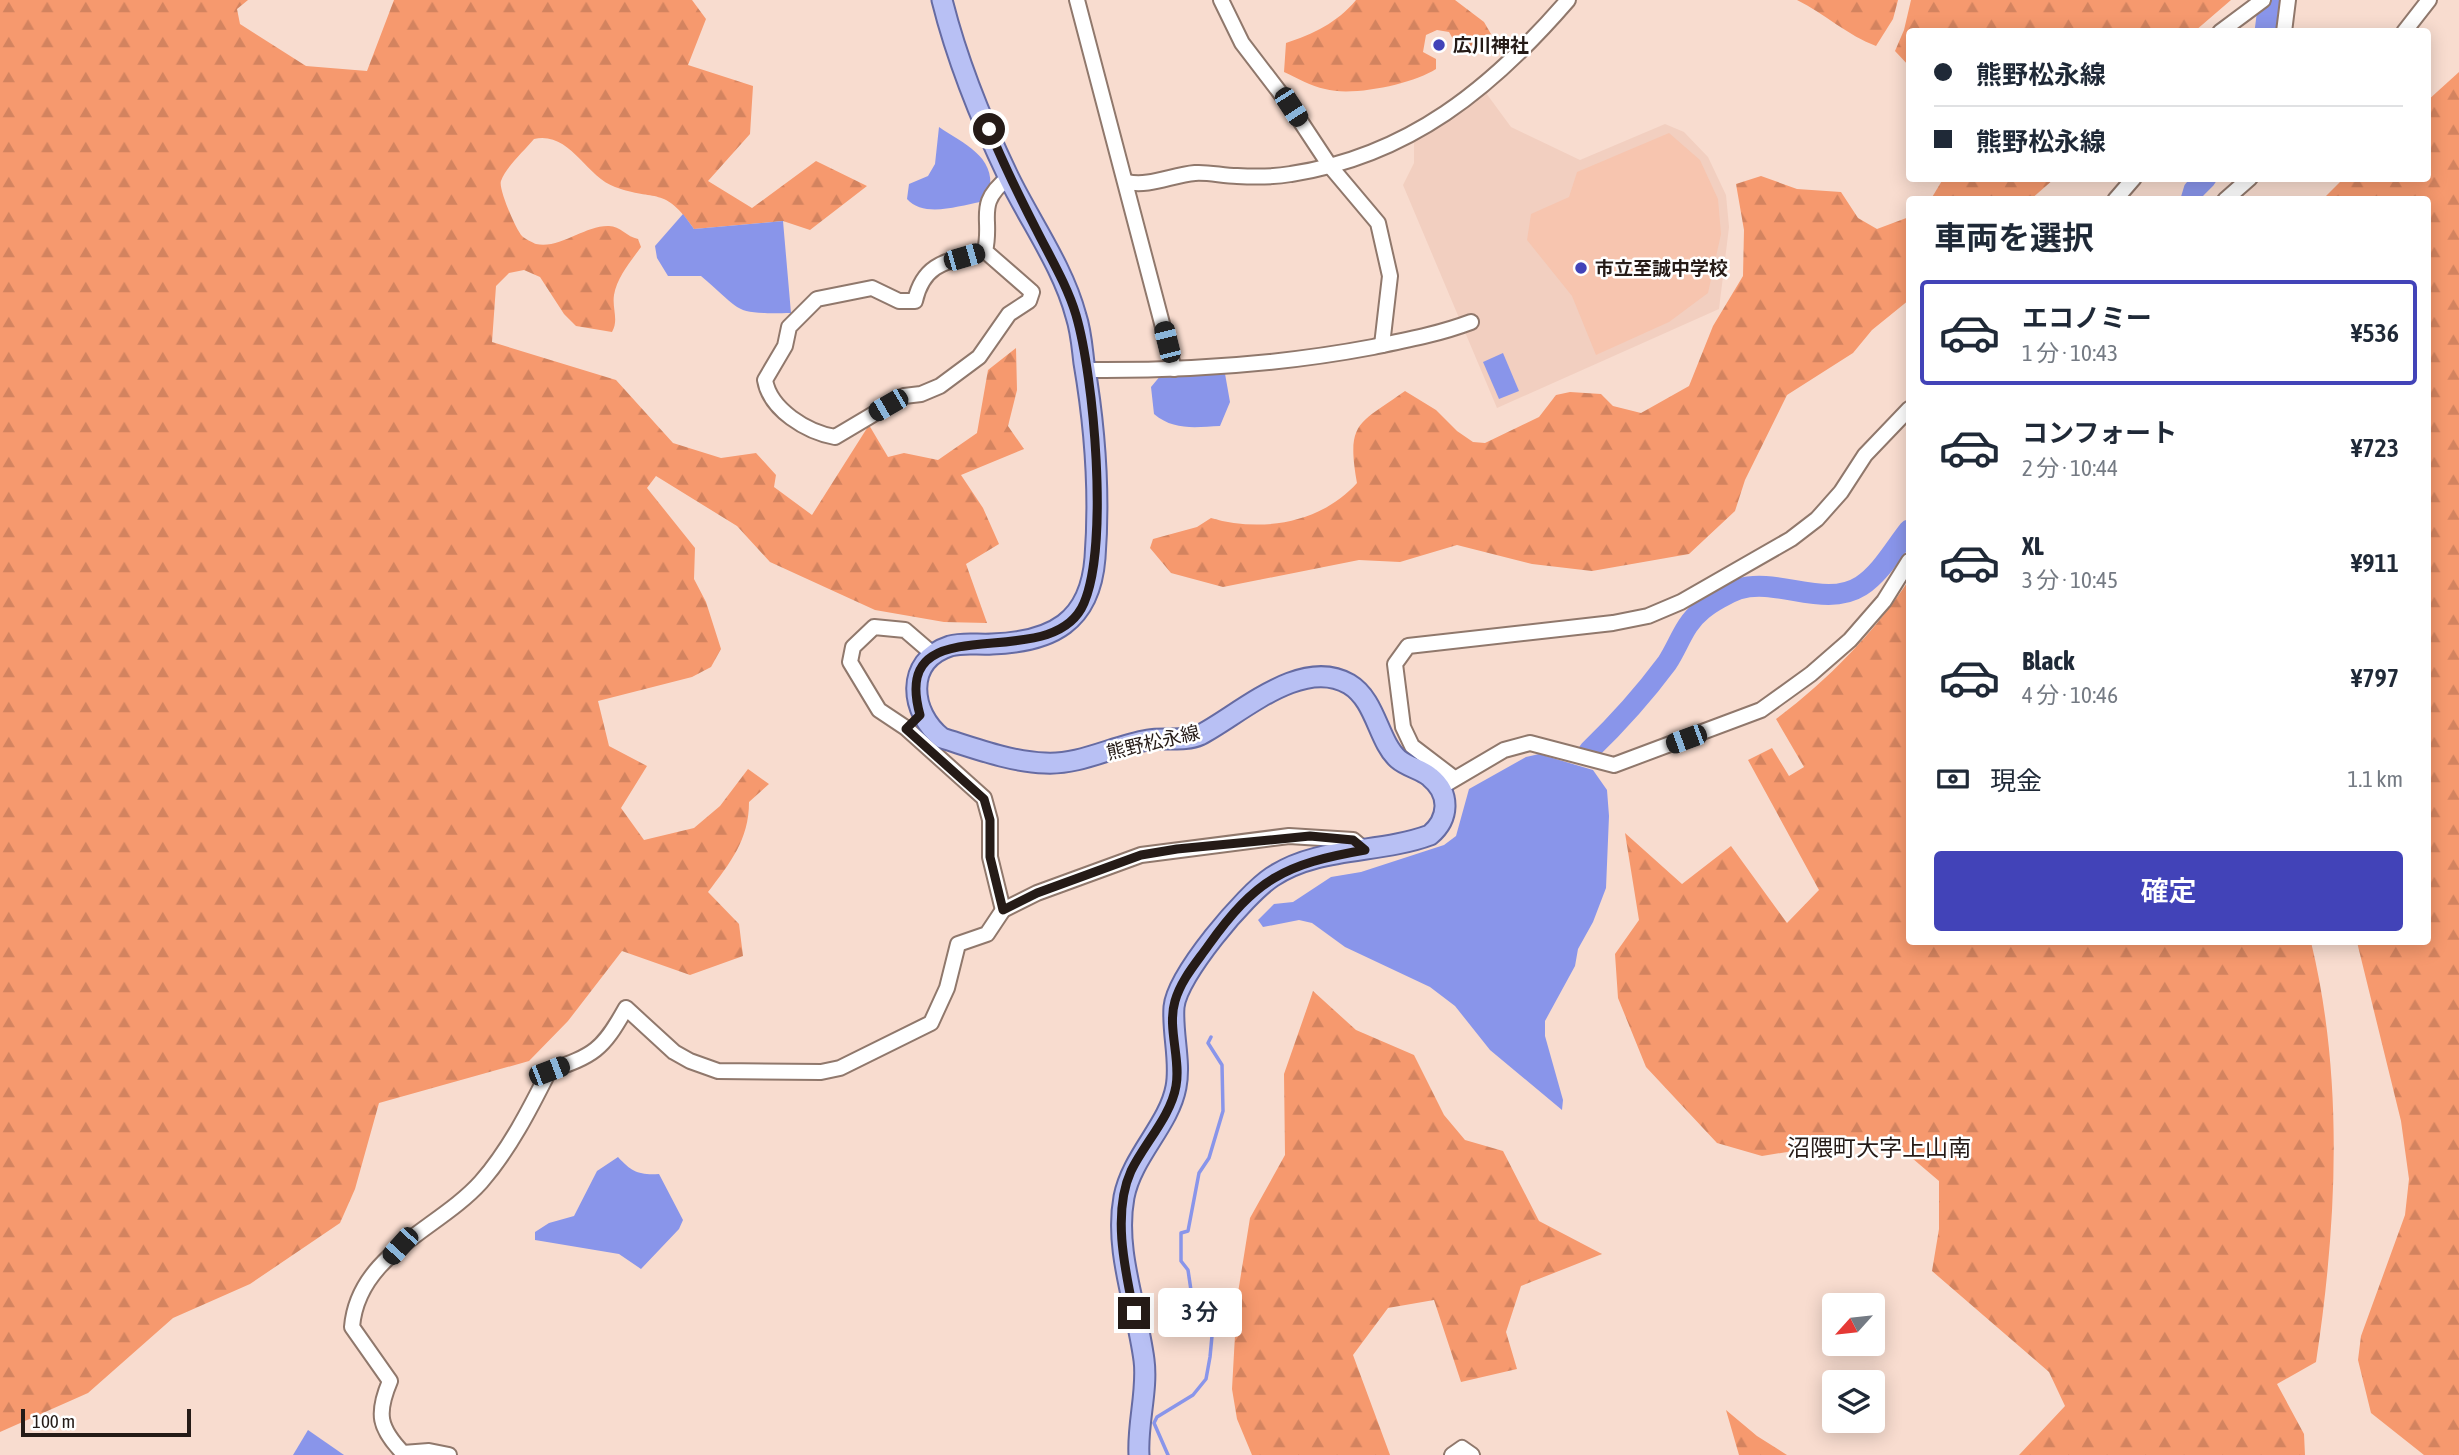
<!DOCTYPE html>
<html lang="ja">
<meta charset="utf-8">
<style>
:root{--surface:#fff;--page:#f6f6f7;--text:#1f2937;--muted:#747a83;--line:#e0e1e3;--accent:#4243b8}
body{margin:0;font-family:"Asap Condensed","Noto Sans JP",sans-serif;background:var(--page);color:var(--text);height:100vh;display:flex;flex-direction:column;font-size:26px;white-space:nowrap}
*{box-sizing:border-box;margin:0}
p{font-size:23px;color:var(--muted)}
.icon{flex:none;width:38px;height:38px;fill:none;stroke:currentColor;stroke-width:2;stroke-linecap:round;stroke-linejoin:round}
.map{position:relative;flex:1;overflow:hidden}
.details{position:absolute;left:1906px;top:196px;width:525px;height:749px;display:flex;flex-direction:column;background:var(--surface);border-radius:7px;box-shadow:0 4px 18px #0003}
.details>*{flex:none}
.guide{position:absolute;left:1906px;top:28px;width:525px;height:154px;border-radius:7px;box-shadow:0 4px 18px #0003;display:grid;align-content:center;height:154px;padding:0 28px;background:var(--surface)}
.needle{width:46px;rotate:243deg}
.tools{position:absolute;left:1822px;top:1293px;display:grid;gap:14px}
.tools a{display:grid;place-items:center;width:63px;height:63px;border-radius:7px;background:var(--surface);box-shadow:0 4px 18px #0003;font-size:35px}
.scale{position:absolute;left:21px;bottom:18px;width:170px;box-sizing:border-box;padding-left:7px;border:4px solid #251b17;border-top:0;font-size:19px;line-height:24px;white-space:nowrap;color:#251b17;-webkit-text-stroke:5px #fff;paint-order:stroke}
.end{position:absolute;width:32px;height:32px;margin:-16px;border:9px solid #251b17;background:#fff;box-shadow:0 0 0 4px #fff}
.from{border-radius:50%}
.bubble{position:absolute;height:49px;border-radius:7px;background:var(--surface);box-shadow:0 4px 18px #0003;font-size:23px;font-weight:600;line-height:49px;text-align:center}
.car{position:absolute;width:21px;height:42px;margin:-21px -10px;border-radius:9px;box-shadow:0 0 5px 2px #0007;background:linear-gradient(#222 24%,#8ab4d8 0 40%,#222 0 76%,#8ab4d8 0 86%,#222 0)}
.guide b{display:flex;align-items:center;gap:24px;height:66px;font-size:26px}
.guide b+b{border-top:2px solid var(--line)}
.guide i{width:18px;height:18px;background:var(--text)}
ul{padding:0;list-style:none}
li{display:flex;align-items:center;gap:21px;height:105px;margin:0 14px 10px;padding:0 14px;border:4px solid transparent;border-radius:7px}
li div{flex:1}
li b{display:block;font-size:26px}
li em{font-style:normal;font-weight:600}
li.selected{border-color:var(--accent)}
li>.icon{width:63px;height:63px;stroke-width:1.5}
h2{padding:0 28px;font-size:32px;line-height:84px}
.pay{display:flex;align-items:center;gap:18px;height:77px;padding:0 28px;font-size:26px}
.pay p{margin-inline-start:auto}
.button{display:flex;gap:14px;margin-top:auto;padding:14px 28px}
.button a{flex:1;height:80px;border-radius:7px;background:var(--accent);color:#fff;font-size:28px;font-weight:600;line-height:80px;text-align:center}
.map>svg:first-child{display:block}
.built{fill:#f2cfc0}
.forest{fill:url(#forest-firs)}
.pitch{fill:#f7c5af}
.water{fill:#8995ea}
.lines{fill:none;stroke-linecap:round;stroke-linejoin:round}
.stream{stroke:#8995ea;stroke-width:3.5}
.river{stroke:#8995ea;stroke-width:21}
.minor-casing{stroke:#90786c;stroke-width:18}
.major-casing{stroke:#666ba2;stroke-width:23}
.minor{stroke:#fff;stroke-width:14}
.major{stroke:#b8c0f4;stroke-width:19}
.route{stroke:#251b17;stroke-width:9}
.poi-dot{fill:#4243b8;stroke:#fff;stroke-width:2.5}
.labels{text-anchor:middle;stroke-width:5;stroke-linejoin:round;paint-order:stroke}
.poi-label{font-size:19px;font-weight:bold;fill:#251b17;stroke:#fff;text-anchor:start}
.street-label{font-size:19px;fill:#251b17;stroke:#fff}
.quarter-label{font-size:23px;fill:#251b17;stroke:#fff}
</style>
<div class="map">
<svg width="2459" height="1455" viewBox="0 0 2459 1455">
<defs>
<pattern id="forest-firs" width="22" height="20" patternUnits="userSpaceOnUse" patternTransform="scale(1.75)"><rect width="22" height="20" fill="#f6996e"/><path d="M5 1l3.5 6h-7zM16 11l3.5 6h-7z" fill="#d3835f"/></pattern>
</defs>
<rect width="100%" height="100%" fill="#f8dccf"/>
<polygon class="built" points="1486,93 1511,127 1580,160 1665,124 1684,132 1708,157 1726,195 1729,227 1719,309 1497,408 1403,185 1414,163 1414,142"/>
<g class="forest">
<path d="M 0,0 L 248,0 L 237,9 L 240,24 L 306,66 L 367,71 L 394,0 L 692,0 L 706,19 L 688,65 L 753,86 L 750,134 L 708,181 L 752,208 L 816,161 L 867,186 L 810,230 L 783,221 L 694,229 C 664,185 656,202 615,187 C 586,177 570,131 534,139 C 524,151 506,167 501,181 C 498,188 516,230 522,236 C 524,238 533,243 536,244 C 561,249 585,225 609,226 C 620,226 627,237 638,239 L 641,247 C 631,261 617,277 614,295 C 612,309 619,320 612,332 L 576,326 L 564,314 L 540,277 L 524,270 L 509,273 L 496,286 L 492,342 L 616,380 L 673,443 L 721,458 L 756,453 L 776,475 L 774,487 L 812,515 L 869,425 L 888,457 L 904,453 L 938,460 L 977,433 L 988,370 L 1016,348 L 1017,390 L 1008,426 L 1024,449 L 961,475 L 983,508 L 999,544 L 966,564 L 987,623 L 944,622 L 875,610 L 770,562 L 737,526 L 656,476 L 647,488 L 695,548 L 694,579 L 706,602 L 721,649 L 711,667 L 692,677 L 598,701 L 609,746 L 647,766 L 621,808 L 644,840 L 694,828 L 720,806 L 748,769 L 769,784 L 749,802 C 749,840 730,863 708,892 L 739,924 L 743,956 L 690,975 L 622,951 L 568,1021 L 529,1061 L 379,1103 L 355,1189 L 340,1223 L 250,1284 L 173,1318 L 88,1393 L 0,1432 Z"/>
<path d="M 1356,0 L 1455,0 L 1484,22 L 1491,34 L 1469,47 L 1458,48 L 1449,32 L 1437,30 L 1426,35 L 1423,52 L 1436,59 L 1436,69 C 1413,84 1352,97 1325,89 C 1311,86 1297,78 1284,72 L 1286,43 C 1313,34 1337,23 1356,0 Z"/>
<path d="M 1797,0 L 1898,0 L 1893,19 L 1876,46 C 1847,35 1825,14 1797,0 Z"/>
<polygon points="1911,0 2231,0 2195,31 1909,32 1909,66 1895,51 1904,30"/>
<polygon points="2459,72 2459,1455 2424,1455 2371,1413 2358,1360 2361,1336 2405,1215 2409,1179 2401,1121 2357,942 2427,942 2427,200 2323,199 2343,179 2427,178 2427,101"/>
<path d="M 1761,176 L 1797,189 L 1841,192 L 1858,218 L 1877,229 L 1909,217 L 1909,300 L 1872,330 L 1853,353 L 1787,395 L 1745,480 L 1735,511 L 1689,554 L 1592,571 L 1532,564 L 1457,545 L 1400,562 L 1359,560 L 1223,587 L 1171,573 L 1150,548 L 1153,539 L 1197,527 L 1211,518 C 1262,533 1321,523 1357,483 C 1346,421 1359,424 1405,391 L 1436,410 L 1457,431 L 1473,442 L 1485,443 L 1539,417 L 1556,395 L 1570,392 L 1601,394 L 1613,406 L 1641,413 L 1689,386 L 1713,326 L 1743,276 L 1744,230 L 1736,184 Z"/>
<polygon points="1943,179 1944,178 2054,179 2031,199 1931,199"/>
<path d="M 1909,580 L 1909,942 L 2311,942 C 2344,1078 2337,1224 2316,1362 L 2277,1384 L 2304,1434 L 2305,1455 L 2019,1455 L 2065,1406 L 2049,1372 L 1932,1271 L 1939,1229 L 1939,1181 L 1899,1147 L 1848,1142 L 1762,1156 L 1717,1143 L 1646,1067 L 1618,998 L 1615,954 L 1639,920 L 1625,833 L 1682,884 L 1731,846 L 1787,923 L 1819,890 L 1748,760 L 1772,748 L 1789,776 L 1804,767 L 1776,719 C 1827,681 1873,634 1909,580 Z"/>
<polygon points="1313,991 1356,1030 1414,1055 1444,1115 1465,1140 1503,1151 1539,1221 1602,1254 1521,1286 1506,1332 1517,1369 1461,1382 1434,1300 1388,1308 1353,1355 1390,1455 1252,1455 1237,1419 1232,1389 1237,1299 1250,1218 1285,1155 1284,1074"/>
<polygon points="1726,1410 1757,1436 1787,1455 1739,1455"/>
</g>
<polygon class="pitch" points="1669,133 1700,160 1718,199 1721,234 1708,293 1669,322 1596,355 1572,296 1527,240 1531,214 1569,197 1577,172"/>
<g class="water">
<path d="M 939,127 C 964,144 995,156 990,190 L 980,202 C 958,206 924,218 907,199 L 909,184 L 928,176 L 935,164 Z"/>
<path d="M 683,214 L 694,229 L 783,221 L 791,313 C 731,314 744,312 701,276 L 668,276 L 657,258 L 655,246 Z"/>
<polygon points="1503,353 1519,391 1499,399 1483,362"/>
<path d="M 1224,368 L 1230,402 L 1220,426 C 1196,427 1174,431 1154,414 L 1151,387 L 1161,375 Z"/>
<polygon points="1539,754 1593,770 1607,790 1609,816 1606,888 1593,922 1578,949 1575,966 1545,1021 1545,1036 1563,1100 1562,1110 1490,1050 1455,1006 1430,987 1345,947 1312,923 1299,920 1263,927 1258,920 1274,904 1293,902 1331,877 1361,872 1444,845 1456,836 1469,789 1526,757"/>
<path d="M 618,1157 C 632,1172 638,1175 659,1174 L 683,1220 L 679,1229 L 641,1269 L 619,1254 L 535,1240 L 535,1232 L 549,1223 L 574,1216 L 597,1171 Z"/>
<polygon points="308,1430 344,1455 293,1455"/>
</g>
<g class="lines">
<polyline class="stream" points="1168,1455 1154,1423 1157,1417 1193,1395 1206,1379 1210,1357 1212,1336 1192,1297 1188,1270 1181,1261 1181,1233 1188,1231 1199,1173 1209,1158 1223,1111 1222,1065 1208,1043 1211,1037"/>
<g class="river">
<polyline points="2265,32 2268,8 2275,0"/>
<polyline points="2191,200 2194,190 2206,178"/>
<path d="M 1589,751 C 1617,724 1644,694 1667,663 C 1679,645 1684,624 1702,610 C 1711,602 1728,593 1739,589 C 1777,577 1825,609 1861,586 C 1881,573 1894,549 1909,530"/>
</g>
<defs>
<g id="minor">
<polyline points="1077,0 1174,369"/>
<polyline points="1221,0 1242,43 1291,107 1330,166 1378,223 1390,276 1382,345"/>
<polyline points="2220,32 2263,0"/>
<polyline points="2284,32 2288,0"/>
<polyline points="2404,32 2429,0"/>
<path d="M 1127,182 C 1149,187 1172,175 1195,173 C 1209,172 1223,176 1237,176 C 1254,177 1274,177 1291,174 C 1409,156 1492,88 1568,0"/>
<polyline points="2115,200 2134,178"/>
<polyline points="2225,200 2250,178"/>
<path d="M 985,251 L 1032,292 L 1029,301 L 1009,314 L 979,357 L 940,386 L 921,394 L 904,396 L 835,437 C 807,432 770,410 765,380 L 785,346 L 789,327 L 817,299 L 872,288 L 899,301 L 915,301 C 924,261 950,261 985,251 C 993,217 974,205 1009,177"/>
<path d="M 1085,370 C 1182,371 1278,365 1373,347 C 1407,340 1439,334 1471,322"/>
<polyline points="934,655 905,630 874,627 853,647 850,662 879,710 906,728 984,798 990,820 990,857 1003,910"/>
<polyline points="1454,778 1412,746 1403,727 1395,664 1408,646 1613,623 1648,616 1681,602 1791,539 1817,519 1841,492 1865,455 1909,409"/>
<polyline points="1448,783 1504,750 1530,743 1614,765 1761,710 1811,674 1850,640 1884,601 1909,561"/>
<path d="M 449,1455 L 429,1451 L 403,1453 C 379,1428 376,1414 390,1381 L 352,1327 C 358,1254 439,1229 481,1182 C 509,1150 530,1109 549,1071 C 594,1055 602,1051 626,1008 L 674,1052 L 690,1061 L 718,1071 L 821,1072 L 840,1068 L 931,1023 L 947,988 L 958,944 L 987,934 L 1003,910 L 1037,893 L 1141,855 L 1289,836 L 1353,840 L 1365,850"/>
<polyline points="1452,1455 1462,1448 1472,1455"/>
</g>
<path id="major" d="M 942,0 C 957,60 982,122 1009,178 C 1031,223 1063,267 1076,316 C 1081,331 1082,347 1084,363 C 1095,427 1100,492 1095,558 C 1090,622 1052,642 992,644 C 978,645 964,642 950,646 C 904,661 910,713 942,738 C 974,748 1011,762 1045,763 C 1080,765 1113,746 1148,740 C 1164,737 1185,742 1200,735 C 1239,715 1301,656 1349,684 C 1376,700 1378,741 1398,759 C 1407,767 1421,769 1430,777 C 1451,794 1449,819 1430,835 C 1379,854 1318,846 1272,877 C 1245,895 1177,975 1174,1007 C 1172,1033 1181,1062 1176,1087 C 1169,1125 1132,1156 1124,1197 C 1114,1251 1137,1306 1144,1360 C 1148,1390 1137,1424 1139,1455"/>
</defs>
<use href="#minor" class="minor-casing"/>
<use href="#major" class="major-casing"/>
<use href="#minor" class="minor"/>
<use href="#major" class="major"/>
</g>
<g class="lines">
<path class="route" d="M 989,129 C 1003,163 1019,196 1036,229 C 1050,257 1067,285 1076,315 C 1094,377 1109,544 1084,603 C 1052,679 888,600 920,715 L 906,729 L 984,799 L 990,820 L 990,857 L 1003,910 L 1037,893 L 1141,855 L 1177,849 L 1310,836 L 1353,840 L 1365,850 C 1284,864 1256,879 1208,946 C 1196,963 1181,980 1175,1001 C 1167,1028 1181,1059 1176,1086 C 1171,1116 1144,1144 1131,1171 C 1112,1213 1125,1270 1134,1313"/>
</g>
<g class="poi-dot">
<circle cx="1439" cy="45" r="7"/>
<circle cx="1581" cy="268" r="7"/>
</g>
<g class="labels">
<g class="poi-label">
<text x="1453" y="52">広川神社</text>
<text x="1595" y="275">市立至誠中学校</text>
</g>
<g class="street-label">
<text transform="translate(1153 742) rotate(-13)" y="7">熊野松永線</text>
</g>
<g class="quarter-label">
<text x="1879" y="1156">沼隈町大字上山南</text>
</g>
</g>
</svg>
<div class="tools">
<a><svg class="needle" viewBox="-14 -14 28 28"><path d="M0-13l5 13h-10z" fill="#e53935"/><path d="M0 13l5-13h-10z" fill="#747a83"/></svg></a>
<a><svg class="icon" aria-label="layers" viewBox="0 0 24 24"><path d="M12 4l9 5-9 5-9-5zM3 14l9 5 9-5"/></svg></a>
</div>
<div class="scale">100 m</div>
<i class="end from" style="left:989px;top:129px"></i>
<i class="end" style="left:1134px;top:1313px"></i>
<div class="bubble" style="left:1158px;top:1288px;width:84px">3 分</div>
<i class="car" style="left:1291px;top:107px;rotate:147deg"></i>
<i class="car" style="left:964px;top:257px;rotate:74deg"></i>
<i class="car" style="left:1167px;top:342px;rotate:346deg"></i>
<i class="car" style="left:888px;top:405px;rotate:240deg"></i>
<i class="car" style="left:1686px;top:739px;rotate:250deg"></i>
<i class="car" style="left:549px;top:1071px;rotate:69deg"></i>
<i class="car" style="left:400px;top:1246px;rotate:222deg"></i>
<div class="guide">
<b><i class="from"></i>熊野松永線</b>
<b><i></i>熊野松永線</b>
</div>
<section class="details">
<h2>車両を選択</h2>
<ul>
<li class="selected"><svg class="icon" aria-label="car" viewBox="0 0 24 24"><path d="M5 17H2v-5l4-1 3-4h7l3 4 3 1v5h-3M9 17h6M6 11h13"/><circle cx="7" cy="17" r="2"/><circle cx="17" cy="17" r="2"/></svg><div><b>エコノミー</b><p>1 分 · 10:43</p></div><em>¥536</em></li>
<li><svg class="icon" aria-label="car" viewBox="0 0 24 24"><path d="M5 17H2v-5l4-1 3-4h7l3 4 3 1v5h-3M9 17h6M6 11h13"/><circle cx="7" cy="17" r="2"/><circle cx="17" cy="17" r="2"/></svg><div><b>コンフォート</b><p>2 分 · 10:44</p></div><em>¥723</em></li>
<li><svg class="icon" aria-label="car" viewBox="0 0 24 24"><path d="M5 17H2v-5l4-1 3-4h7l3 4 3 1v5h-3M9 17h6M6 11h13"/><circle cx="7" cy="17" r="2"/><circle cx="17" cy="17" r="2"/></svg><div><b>XL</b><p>3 分 · 10:45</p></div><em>¥911</em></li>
<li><svg class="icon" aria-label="car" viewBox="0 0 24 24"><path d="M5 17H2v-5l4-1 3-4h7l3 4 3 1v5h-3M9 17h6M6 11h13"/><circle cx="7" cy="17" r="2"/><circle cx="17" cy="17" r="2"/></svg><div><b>Black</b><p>4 分 · 10:46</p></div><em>¥797</em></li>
</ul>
<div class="pay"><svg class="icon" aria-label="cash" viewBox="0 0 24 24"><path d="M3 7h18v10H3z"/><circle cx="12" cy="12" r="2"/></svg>現金<p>1.1 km</p></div>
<div class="button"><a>確定</a></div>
</section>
</div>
